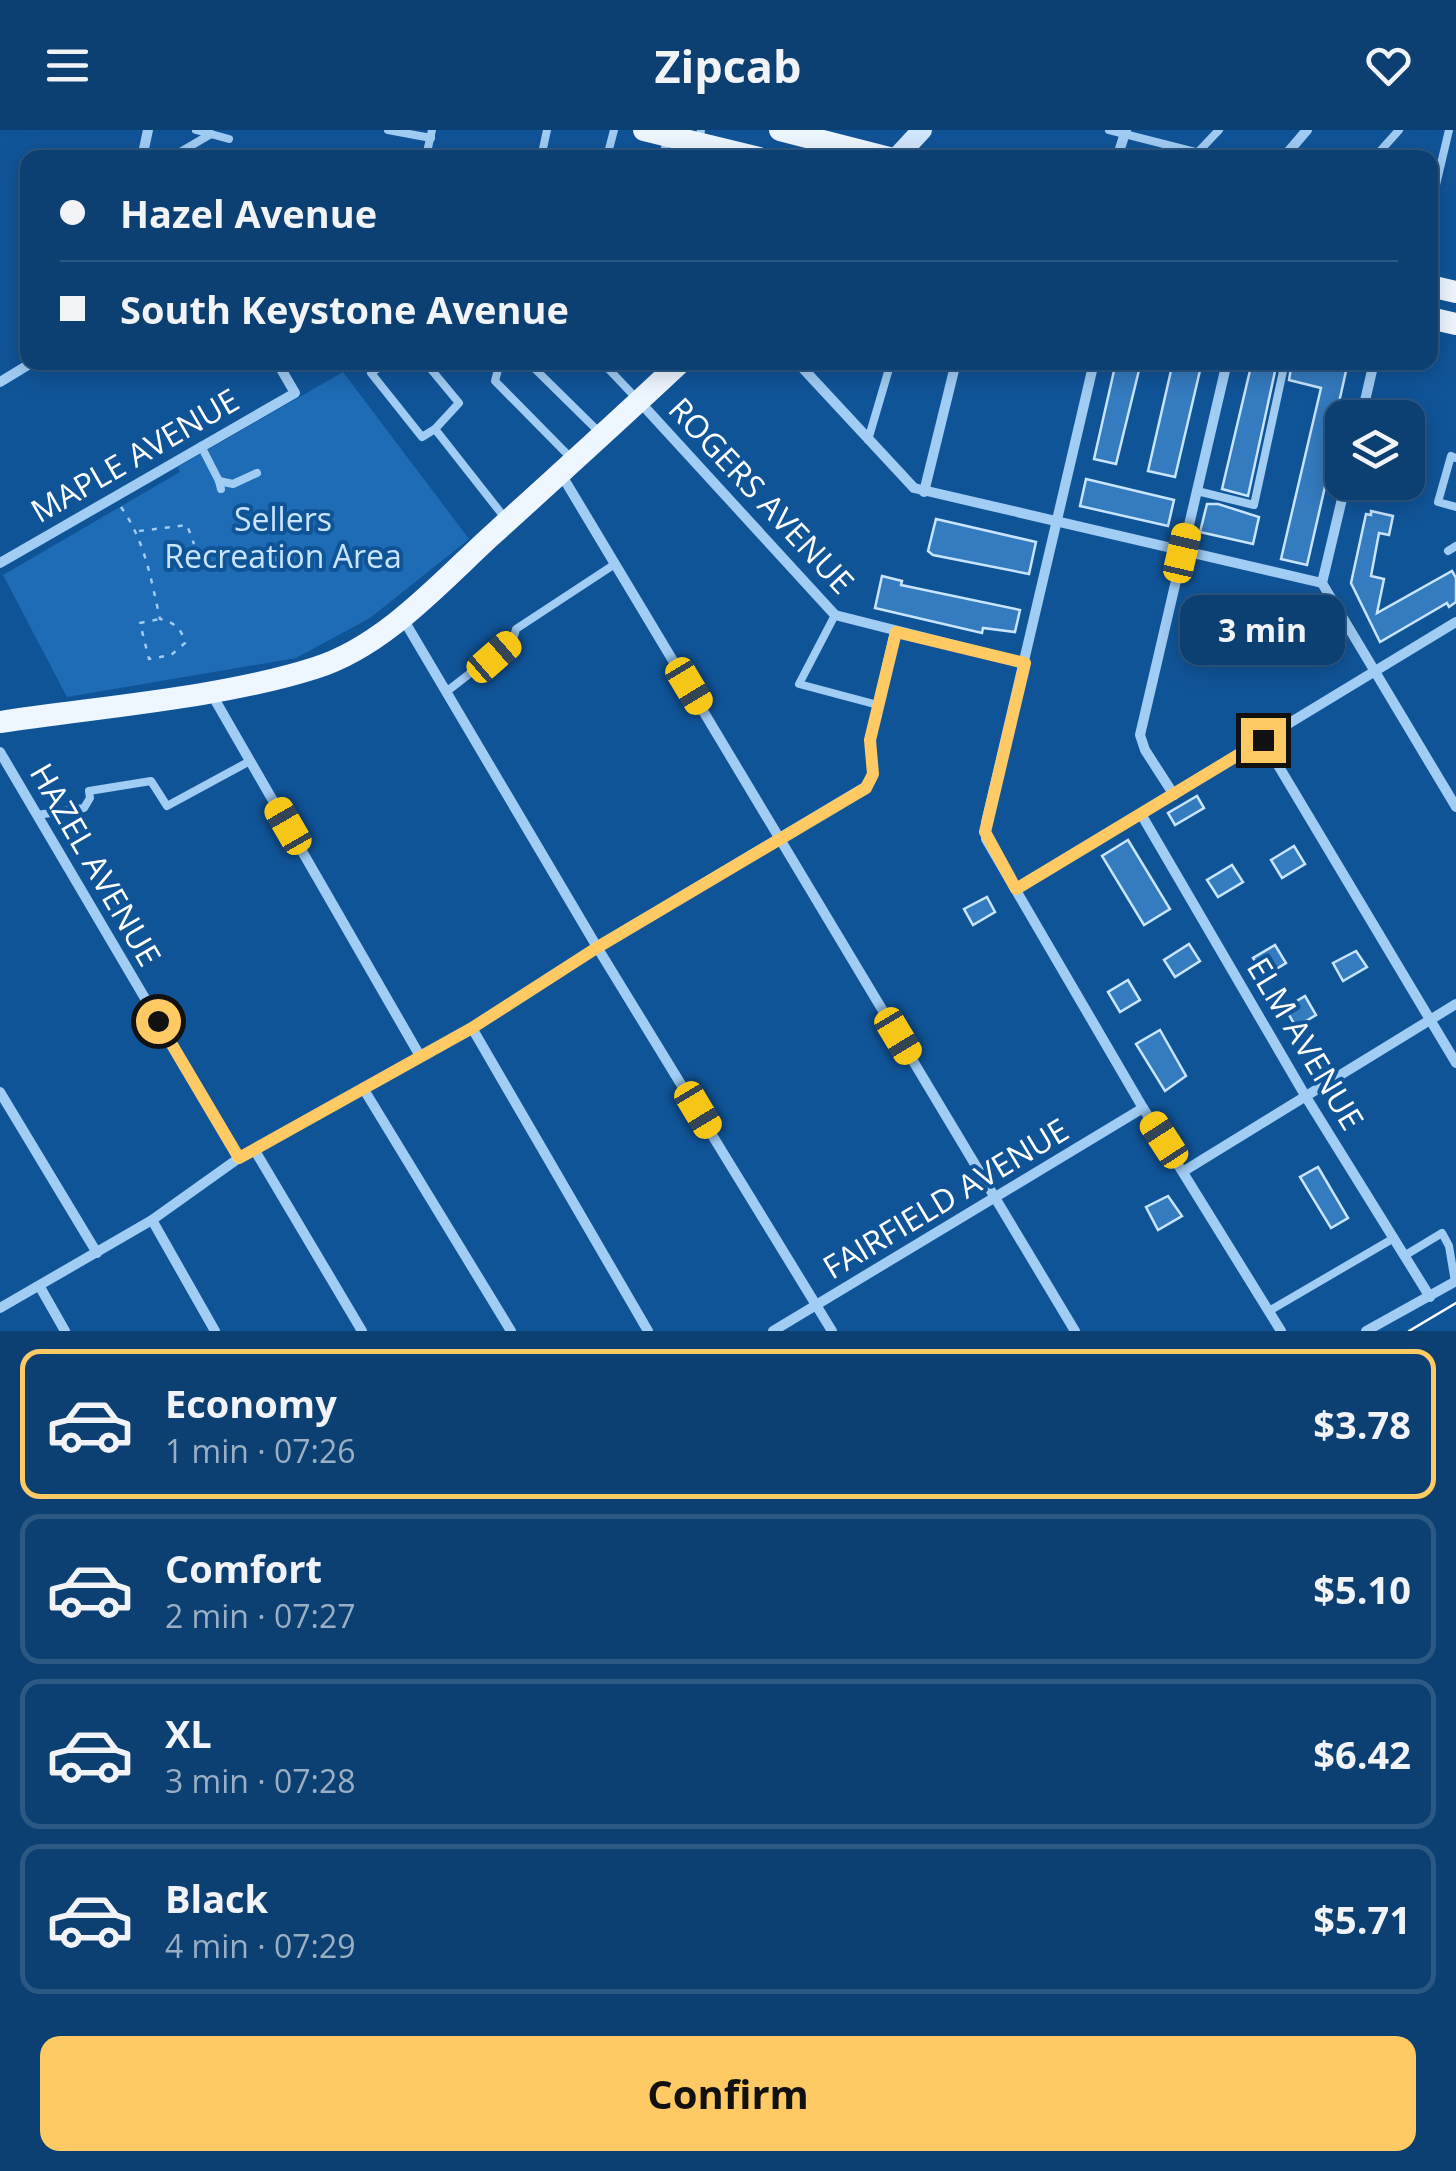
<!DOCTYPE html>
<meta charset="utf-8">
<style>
:root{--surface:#0c3f72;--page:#1a4a7a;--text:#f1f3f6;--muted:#9aafc4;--line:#2c5884;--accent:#ffc964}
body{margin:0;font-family:"Open Sans",sans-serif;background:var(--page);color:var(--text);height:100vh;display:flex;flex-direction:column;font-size:38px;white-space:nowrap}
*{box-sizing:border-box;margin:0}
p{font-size:32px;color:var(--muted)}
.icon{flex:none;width:55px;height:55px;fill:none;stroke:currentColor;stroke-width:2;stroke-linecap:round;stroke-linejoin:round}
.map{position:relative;height:1201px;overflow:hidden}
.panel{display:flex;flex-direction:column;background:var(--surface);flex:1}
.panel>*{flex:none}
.guide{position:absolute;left:20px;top:20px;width:1418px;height:220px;border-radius:20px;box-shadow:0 5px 25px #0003,0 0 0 2px var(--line);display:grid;align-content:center;height:220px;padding:0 40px;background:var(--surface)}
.buttons{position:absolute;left:1325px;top:270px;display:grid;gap:20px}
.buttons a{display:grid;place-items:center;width:100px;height:100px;border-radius:20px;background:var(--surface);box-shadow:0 5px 25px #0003,0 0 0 2px var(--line);font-size:50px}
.end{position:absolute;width:45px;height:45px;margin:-22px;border:12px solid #ffc964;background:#111;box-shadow:0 0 0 5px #111}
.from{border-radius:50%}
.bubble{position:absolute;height:70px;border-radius:20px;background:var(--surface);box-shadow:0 5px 25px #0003,0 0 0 2px var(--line);font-size:32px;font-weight:700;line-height:70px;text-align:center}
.car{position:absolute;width:30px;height:60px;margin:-30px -15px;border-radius:12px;box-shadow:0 0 8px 2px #0007;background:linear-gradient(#f5c518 24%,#345 0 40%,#f5c518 0 76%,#345 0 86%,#f5c518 0)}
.guide b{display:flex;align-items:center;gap:35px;height:95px;font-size:38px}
.guide b+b{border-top:2px solid var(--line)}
.guide i{width:25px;height:25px;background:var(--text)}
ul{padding:18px 0 0;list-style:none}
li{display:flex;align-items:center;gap:30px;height:150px;margin:0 20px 15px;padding:0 20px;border:5px solid var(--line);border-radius:20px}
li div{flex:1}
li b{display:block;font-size:38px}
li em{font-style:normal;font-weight:700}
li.selected{border-color:var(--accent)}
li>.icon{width:90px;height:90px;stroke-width:1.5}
.primary-button{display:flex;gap:20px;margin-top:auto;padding:20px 40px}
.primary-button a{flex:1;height:115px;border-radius:20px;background:var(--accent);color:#111;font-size:40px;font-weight:700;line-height:115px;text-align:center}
header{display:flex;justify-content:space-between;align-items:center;height:130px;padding:0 40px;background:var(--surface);font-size:45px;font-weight:700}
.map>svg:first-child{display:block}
.green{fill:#1e6cb6}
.building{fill:#347bbf;stroke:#c9e4fe;stroke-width:2.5}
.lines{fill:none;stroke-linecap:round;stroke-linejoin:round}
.path{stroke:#a1ccf4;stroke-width:2.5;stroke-dasharray:5 8;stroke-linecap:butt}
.lane{stroke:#a1ccf4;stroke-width:8}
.street{stroke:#a1ccf4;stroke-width:10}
.secondary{stroke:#d1e7fd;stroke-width:20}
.primary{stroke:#eef6ff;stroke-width:22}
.tram{stroke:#fff;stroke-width:2.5}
.route{stroke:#ffc964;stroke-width:12}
.labels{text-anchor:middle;stroke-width:8;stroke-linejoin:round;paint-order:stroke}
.street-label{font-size:32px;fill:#fff;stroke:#105498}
.park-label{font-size:32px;fill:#c9e4fe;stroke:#105498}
</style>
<header><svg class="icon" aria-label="menu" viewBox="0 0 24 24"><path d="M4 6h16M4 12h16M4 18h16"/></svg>Zipcab<svg class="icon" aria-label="heart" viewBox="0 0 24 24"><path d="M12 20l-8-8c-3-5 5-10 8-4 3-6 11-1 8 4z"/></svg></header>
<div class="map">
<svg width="1456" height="1201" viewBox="0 0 1456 1201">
<rect width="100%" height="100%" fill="#105498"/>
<polygon class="green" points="343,242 469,409 370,488 296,528 67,567 3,445 180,342 178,337"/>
<g class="building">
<polygon points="1116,232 1141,232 1116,334 1094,329"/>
<polygon points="1173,232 1202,232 1175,347 1148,341"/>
<polygon points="1252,232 1277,232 1248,366 1222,359"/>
<polygon points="1292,232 1348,232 1336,286 1341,287 1307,435 1281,429 1321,258 1289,250"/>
<polygon points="1086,349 1174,370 1168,396 1080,376"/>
<polygon points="1207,374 1218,374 1259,387 1253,414 1200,402"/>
<polygon points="1371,381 1393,386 1389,405 1379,403 1371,446 1384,449 1377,483 1452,441 1456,448 1456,472 1449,477 1447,473 1380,512 1351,453 1366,384 1371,385"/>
<polygon points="936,389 1036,412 1029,444 933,425 928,421"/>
<polygon points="882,446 902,451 901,455 1020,480 1015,502 983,498 982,503 875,478"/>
<polygon points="1197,666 1204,678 1175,695 1168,683"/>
<polygon points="1128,710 1170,779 1144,795 1102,726"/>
<polygon points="1294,716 1305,734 1282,748 1271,730"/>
<polygon points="1232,735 1243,752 1218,767 1207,750"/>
<polygon points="987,767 995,782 973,795 964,779"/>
<polygon points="1189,814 1200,831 1175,847 1164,830"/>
<polygon points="1275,815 1286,833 1265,846 1253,828"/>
<polygon points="1356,821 1367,837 1343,851 1333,833"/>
<polygon points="1128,850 1140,870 1120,882 1108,862"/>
<polygon points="1305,866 1316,885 1296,897 1285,878"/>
<polygon points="1160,900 1186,946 1165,961 1136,914"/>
<polygon points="1318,1037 1348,1088 1331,1098 1300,1047"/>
<polygon points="1168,1066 1182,1086 1158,1100 1146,1077"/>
</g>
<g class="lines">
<g class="path">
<path d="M 121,377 C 145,411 151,449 160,489 C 174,492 182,499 185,513 L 171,525 L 149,529 L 140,493 L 160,489 L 161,494"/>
<polyline points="139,401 187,395 194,414"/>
</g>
<g class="lane">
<polyline points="196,0 229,9"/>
<polyline points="388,0 431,8"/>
<polyline points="614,0 608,23 630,28"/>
<polyline points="1109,0 1219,28"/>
<polyline points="427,22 432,0"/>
<polyline points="1198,22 1219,0"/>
<polyline points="170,28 211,4"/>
<polyline points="541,28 547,0"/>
<polyline points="663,28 667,8"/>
<polyline points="696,28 701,0"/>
<polyline points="1374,28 1399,0"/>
<polyline points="1430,80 1449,0"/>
<polyline points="387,232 371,243 422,307 435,299 459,273 425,232"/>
<polyline points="500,232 495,251 571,328"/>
<polyline points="528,232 600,303"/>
<polyline points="602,232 637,269"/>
<polyline points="435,299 505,388"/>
<polyline points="868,310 891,232"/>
<polyline points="201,316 219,351"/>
<polyline points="1456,328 1451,326 1438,372 1456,377"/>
<polyline points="221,359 219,351 233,354 257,343"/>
<polyline points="1197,361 1254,375 1285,232"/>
<polyline points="1448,421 1456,416"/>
<polyline points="251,429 270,432 290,423"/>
<polyline points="835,485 799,554 878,575"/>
<polyline points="446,562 513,510 516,499 615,434"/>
<polyline points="37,685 84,678 90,668 89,661 151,651 167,676 250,631"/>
<polyline points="1404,1126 1442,1103 1449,1116 1455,1152"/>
<polyline points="1269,1181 1394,1108"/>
</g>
<g class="street">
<polyline points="142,28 148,0"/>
<polyline points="1117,28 1126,0"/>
<polyline points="1283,28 1307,0"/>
<polyline points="797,232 914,358 1322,453"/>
<polyline points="1094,232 986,693 986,709 1143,978 1281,1201"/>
<polyline points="0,252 33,232"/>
<polyline points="639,271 835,485 1025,533"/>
<polyline points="1361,288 1374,232"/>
<polyline points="561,344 1075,1201"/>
<polyline points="1346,352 1322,453 1456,677"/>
<polyline points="924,362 956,232"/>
<polyline points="0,433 295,263 277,232"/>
<polyline points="402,487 597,817 832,1201"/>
<polyline points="211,563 420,926"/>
<polyline points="1263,610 1456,933"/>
<polyline points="0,622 239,1028"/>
<polyline points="1174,665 1145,620 1140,605 1227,232"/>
<polyline points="1141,684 1306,967 1430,1167"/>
<polyline points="1016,759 1456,492"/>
<polyline points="472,898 648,1201"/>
<polyline points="363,958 511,1201"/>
<polyline points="0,962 97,1123"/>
<polyline points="254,1019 362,1201"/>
<polyline points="1184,1041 1456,874"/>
<polyline points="152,1090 215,1201"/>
<polyline points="40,1157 65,1201"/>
<polyline points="0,1178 152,1090 239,1028 472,898 597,817 865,657 873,644 870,610 895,502"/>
<polyline points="773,1201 1143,978"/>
<polyline points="1366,1201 1456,1151"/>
</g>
<polyline class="secondary" points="896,28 922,0"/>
<g class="primary">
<polyline points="644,0 759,28"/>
<polyline points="780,0 889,28"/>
<polyline points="1430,156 1456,162"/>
<polyline points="1430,188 1456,194"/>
<path d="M 0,592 C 99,577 221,568 315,538 C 383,517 439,454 490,407 C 554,349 618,291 681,232"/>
</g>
<polyline class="tram" points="1409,1201 1456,1173"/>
</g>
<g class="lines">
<polyline class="route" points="158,891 239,1028 472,898 598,817 866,658 873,644 870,610 896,502 1025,533 985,702 1016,759 1263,610"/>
</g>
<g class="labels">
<g class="street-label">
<text transform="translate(135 326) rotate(-30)" y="11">MAPLE AVENUE</text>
<text transform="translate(761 366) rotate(47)" y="11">ROGERS AVENUE</text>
<text transform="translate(95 735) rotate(60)" y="11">HAZEL AVENUE</text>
<text transform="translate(1305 914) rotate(59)" y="11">ELM AVENUE</text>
<text transform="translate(946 1069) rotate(-31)" y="11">FAIRFIELD AVENUE</text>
</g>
<g class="park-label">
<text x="283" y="401">Sellers<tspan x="283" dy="37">Recreation Area</tspan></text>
</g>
</g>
</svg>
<div class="buttons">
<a><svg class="icon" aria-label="layers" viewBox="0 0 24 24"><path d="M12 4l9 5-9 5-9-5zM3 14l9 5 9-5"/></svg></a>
</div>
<i class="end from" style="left:158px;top:891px"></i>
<i class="end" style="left:1263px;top:610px"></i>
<div class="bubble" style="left:1180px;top:465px;width:165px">3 min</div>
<i class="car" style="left:1182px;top:423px;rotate:13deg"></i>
<i class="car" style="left:494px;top:527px;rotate:49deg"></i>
<i class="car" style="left:689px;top:556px;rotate:149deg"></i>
<i class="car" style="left:288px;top:696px;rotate:330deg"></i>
<i class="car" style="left:898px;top:906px;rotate:149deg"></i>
<i class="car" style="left:698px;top:980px;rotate:149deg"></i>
<i class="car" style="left:1164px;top:1010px;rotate:327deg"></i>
<div class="guide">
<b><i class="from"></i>Hazel Avenue</b>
<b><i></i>South Keystone Avenue</b>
</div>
</div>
<section class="panel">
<ul>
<li class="selected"><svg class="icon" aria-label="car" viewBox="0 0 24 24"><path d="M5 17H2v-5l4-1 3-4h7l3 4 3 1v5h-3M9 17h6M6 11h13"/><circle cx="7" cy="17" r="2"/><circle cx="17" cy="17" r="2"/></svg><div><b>Economy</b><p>1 min · 07:26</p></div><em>$3.78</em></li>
<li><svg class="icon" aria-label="car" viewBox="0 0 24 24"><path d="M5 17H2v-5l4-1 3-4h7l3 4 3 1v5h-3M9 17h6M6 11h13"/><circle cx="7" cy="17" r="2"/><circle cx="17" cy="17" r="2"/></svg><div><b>Comfort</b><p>2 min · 07:27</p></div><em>$5.10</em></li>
<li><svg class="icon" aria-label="car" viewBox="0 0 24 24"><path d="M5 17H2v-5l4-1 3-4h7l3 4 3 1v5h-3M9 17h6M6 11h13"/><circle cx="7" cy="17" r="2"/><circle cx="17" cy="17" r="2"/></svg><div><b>XL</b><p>3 min · 07:28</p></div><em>$6.42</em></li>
<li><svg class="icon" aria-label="car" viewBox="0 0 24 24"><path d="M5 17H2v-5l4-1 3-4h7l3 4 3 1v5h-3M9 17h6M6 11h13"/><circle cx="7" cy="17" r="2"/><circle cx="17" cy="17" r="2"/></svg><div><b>Black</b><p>4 min · 07:29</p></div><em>$5.71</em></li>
</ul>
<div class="primary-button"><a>Confirm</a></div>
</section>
